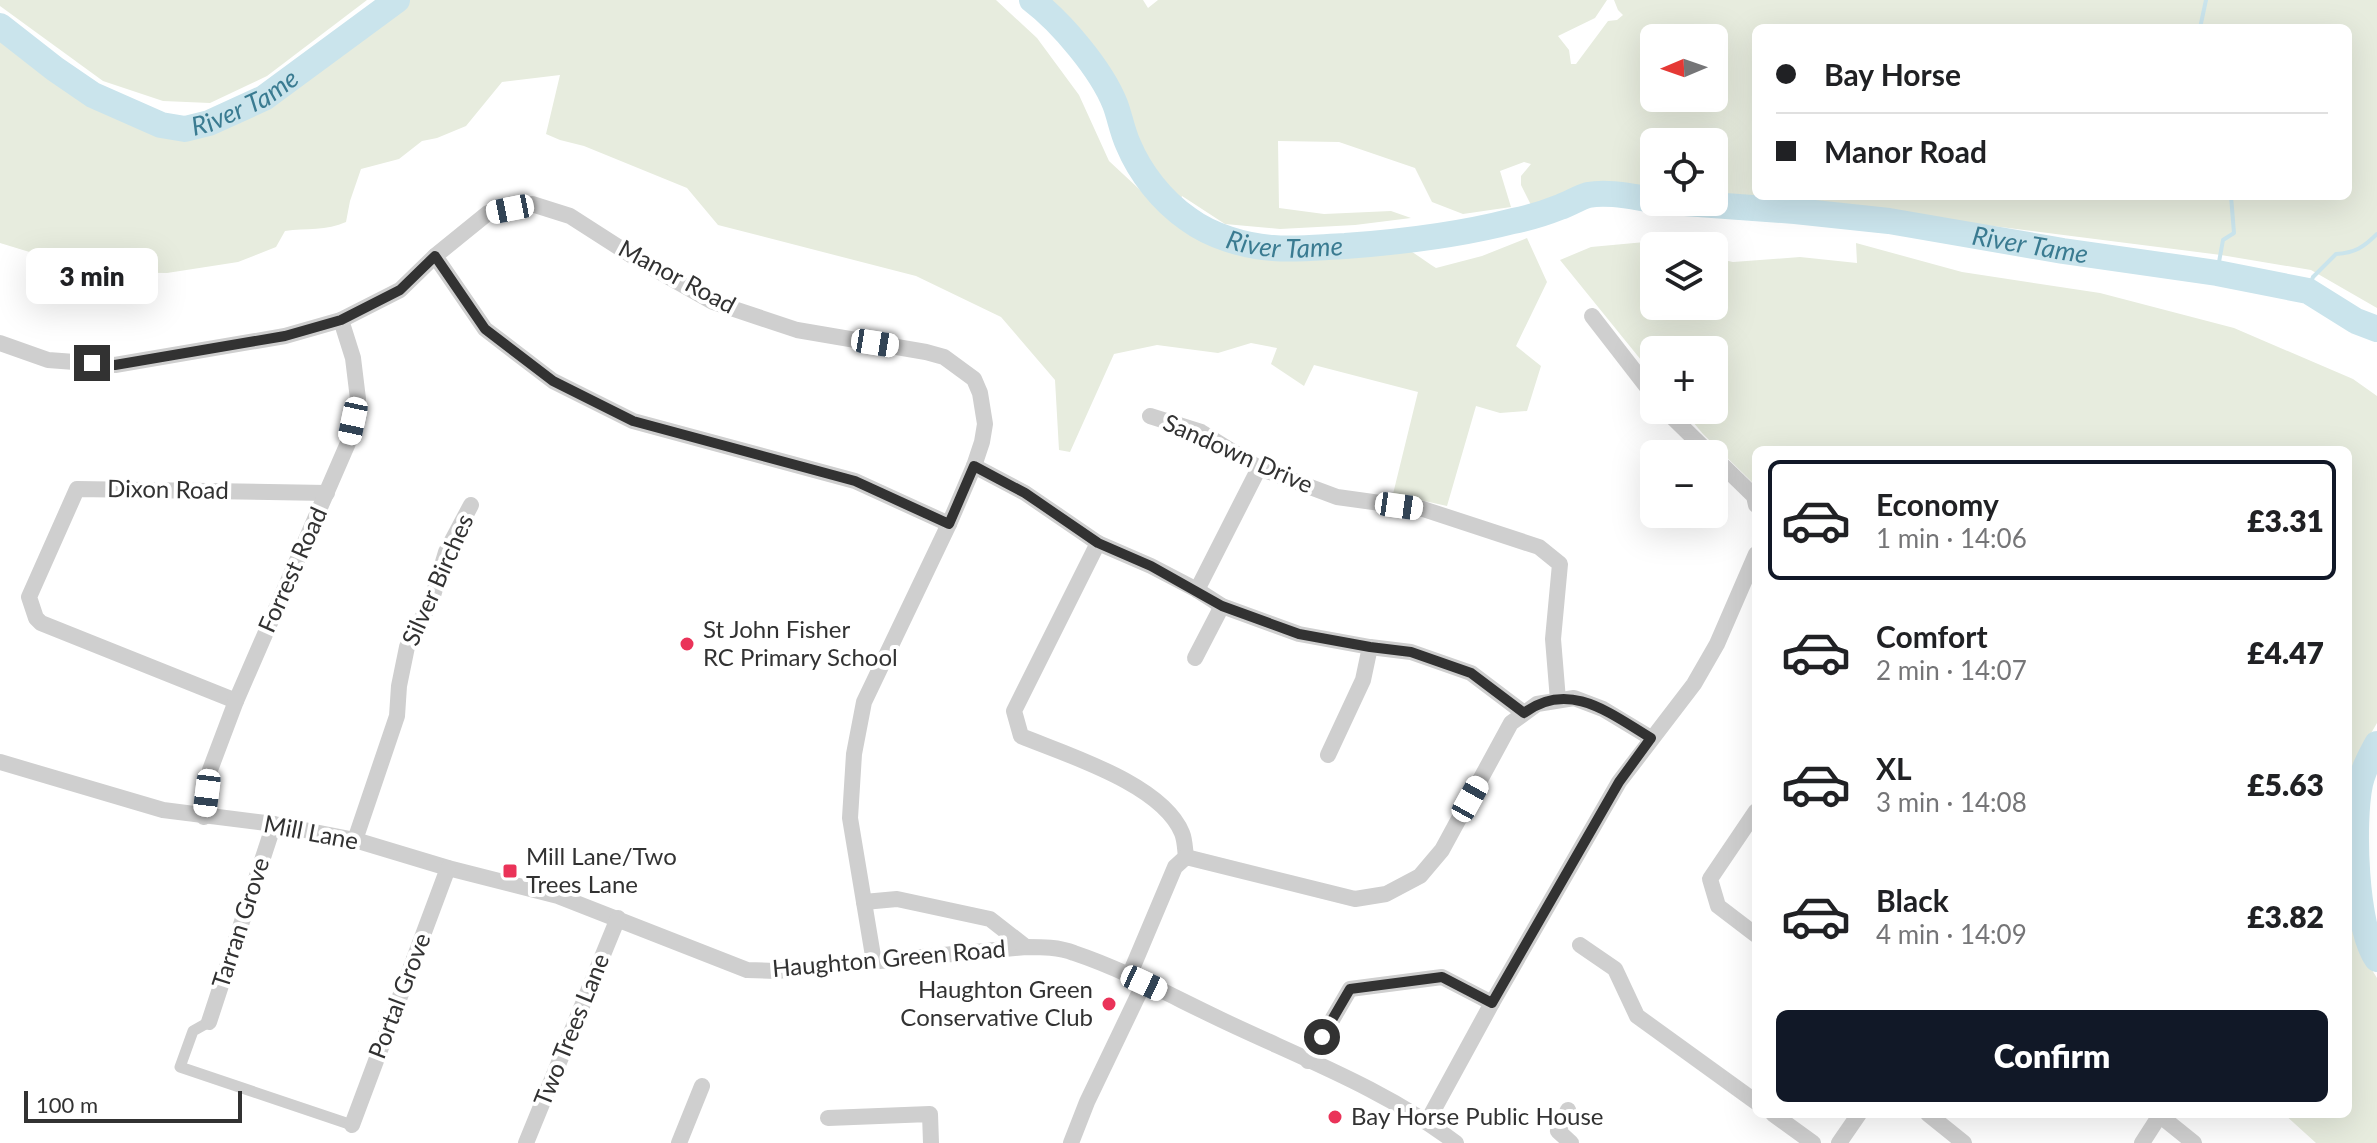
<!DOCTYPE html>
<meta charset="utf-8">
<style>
:root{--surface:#fff;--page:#f6f6f6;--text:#202124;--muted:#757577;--line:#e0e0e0;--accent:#111827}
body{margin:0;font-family:Lato,sans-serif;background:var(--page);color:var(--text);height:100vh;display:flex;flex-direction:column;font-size:30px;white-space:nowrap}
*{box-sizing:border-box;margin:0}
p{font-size:26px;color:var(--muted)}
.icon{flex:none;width:44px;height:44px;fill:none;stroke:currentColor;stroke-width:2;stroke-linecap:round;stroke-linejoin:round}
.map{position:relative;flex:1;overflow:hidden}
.drawer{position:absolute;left:1752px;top:446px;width:600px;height:672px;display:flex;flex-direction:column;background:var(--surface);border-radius:12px;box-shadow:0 8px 32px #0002}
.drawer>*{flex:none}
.banner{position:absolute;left:1752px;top:24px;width:600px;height:176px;border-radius:12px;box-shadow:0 8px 32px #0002;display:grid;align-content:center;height:176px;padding:0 24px;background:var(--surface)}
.needle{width:52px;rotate:268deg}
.buttons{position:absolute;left:1640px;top:24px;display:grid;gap:16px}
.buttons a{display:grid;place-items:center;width:88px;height:88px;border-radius:12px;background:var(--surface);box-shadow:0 8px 32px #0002;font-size:40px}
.scale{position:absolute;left:24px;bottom:20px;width:218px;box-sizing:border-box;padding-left:8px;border:4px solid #323232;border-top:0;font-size:22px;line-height:28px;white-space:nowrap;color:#323232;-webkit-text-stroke:6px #fff;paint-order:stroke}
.end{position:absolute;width:36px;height:36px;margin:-18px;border:10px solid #323232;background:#fff;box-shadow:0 0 0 4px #fff}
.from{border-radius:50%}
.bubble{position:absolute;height:56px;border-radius:12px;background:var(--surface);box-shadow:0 8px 32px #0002;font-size:26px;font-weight:800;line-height:56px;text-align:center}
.car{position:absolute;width:24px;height:48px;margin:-24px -12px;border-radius:10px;box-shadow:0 0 6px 2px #0007;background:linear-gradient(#fff 24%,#345 0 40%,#fff 0 76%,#345 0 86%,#fff 0)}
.banner b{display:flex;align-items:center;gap:28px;height:76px;font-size:30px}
.banner b+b{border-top:2px solid var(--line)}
.banner i{width:20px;height:20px;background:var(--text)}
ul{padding:14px 0 0;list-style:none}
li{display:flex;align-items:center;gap:24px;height:120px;margin:0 16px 12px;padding:0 8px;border:4px solid transparent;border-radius:12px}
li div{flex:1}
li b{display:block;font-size:30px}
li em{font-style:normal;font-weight:800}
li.current{border-color:var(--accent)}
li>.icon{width:72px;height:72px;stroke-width:1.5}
.cta{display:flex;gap:16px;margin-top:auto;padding:16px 24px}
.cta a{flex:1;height:92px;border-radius:12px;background:var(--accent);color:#fff;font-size:32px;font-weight:800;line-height:92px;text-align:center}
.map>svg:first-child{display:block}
.green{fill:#e7ecde;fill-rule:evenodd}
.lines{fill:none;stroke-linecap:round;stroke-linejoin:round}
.stream{stroke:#cae4ec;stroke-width:4}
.river{stroke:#cae4ec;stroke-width:26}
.pedestrian{stroke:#cfcfcf;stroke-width:11}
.minor{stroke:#cfcfcf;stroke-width:16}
.route{stroke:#323232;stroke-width:10}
.poi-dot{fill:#ea3359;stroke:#fff;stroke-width:3}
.labels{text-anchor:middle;stroke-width:8;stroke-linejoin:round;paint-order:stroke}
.street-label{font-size:24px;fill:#323232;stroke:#fff}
.poi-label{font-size:24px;fill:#323232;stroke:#fff;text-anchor:start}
.water-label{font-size:26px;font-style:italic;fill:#3a7b91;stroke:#fff}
</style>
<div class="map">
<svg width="2377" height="1143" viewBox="0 0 2377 1143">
<rect width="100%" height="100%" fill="#fff"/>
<g class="green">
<polygon points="0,0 367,0 267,76 210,103 163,101 103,81 0,6"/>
<path d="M 397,0 L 996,0 L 1037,38 L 1079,95 L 1109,161 L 1181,228 L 1189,220 C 1241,250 1286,250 1344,246 C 1356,245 1384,239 1394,242 C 1406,246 1424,261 1436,268 L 1482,256 L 1527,238 L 1547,282 L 1516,346 L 1541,366 L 1527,411 L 1500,413 L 1476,406 L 1447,506 L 1393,494 L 1418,392 L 1314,365 L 1304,386 L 1271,364 L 1277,348 L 1251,343 L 1218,353 L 1157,345 L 1114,354 L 1070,452 L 1059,450 L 1055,380 L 1001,317 L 916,276 L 718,225 L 687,188 L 584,146 L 560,140 L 546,134 L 560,75 L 502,82 L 466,126 L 437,138 L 422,141 L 399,159 L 361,169 L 350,201 L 346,222 C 327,231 306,228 285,231 L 276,247 L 238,262 L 167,273 L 95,272 L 0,243 L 0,26 L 55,69 L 93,95 L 161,125 L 185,129 L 209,123 L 264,98 Z"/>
<path d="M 1032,0 L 1143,0 L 1148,8 L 1158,0 L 1607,0 L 1595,18 L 1558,36 L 1569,50 L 1571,64 L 1576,64 L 1608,21 L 1617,20 L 1623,15 L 1618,10 L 1614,0 L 2377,0 L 2377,308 L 2311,270 L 2221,255 L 1790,200 L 1789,211 L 1671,202 L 1714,202 L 1714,142 L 1654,142 L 1654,200 L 1608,194 L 1587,195 L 1536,215 L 1521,185 L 1521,176 L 1531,164 L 1524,162 L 1500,171 L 1511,207 L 1463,214 L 1432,202 L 1415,168 L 1339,142 L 1278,141 L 1279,208 L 1324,214 L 1391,211 L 1411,218 L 1355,225 L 1280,229 L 1225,224 L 1182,196 L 1177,211 C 1156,192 1137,168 1127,141 C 1122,128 1120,113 1113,100 C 1095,63 1065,25 1032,0 ZM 2348,28 L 2348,196 L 1756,196 L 1756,28 ZM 1654,38 L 1714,38 L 1714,98 L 1654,98 Z"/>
<polygon points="1645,242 1661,246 1654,246 1654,306 1714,306 1714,258 1733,262 1800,257 1857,263 1856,243 1962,272 2100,293 2234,328 2353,379 2377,396 2377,723 2367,740 2354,775 2350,806 2356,920 2362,954 2377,978 2377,1143 2316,1143 2284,1114 2348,1114 2348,450 1756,450 1756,486 1703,434 1683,410 1714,410 1714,350 1654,350 1654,376 1560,260 1591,247"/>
</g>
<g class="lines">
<g class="stream">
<polyline points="2200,28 2206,0"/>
<polyline points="2217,273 2223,240 2234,233 2231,196"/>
<path d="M 2308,291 L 2313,277 L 2336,254 C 2355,253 2364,247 2377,234"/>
</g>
<g class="river">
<path id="s1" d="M 1032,0 C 1061,22 1101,69 1115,104 C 1120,117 1122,131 1128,144 C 1140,173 1162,201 1188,219 C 1211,236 1244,246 1273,248 C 1297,250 1321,247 1345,246 C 1401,242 1459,235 1513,221 C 1529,218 1545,213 1560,207 C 1569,204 1578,198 1588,195 C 1608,191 1633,197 1654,200"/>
<path id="s2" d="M 0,26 L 55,69 L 93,95 L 161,125 L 185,129 L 209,123 L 264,98 L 397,0"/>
<path id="s3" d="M 1671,202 L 1795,211 L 1889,221 L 2063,251 L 2217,273 L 2308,291 L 2356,321 L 2377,329"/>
<path d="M 2377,744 C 2370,757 2363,770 2360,784 C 2352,822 2355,927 2377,959"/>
</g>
<polyline class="pedestrian" points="209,1022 193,1031 180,1067 352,1125"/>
<g class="minor">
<polyline points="435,256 485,329 553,381 633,421 855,481 949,524"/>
<polyline points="1592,316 1654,396"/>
<polyline points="0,343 48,360 115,365 285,336 341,320 400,290 435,256 488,213 532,204 570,216 637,259 713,302 797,330 926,352 944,357 974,379 980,393 985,424 982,442 974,466 949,524 864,702 854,754 850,818 874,962"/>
<polyline points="1665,410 1710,454"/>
<polyline points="1150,416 1201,432 1259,468 1337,497 1423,509 1539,547 1560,564 1553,639 1558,700"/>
<polyline points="1714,457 1754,496 1756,505"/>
<polyline points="974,466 1025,493 1098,543 1151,566 1197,590 1222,606 1299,634 1370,647 1411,652 1471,673 1524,713"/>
<path d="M 1098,543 L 1014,711 L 1021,736 C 1067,755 1162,784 1182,833 C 1185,840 1185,850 1186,857"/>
<polyline points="1197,590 1259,468"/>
<polyline points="1195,658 1222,606"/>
<polyline points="236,701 41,623 36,618 29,597 77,489 327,493"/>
<polyline points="1328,755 1363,680 1370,647"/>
<path d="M 0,762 L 163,810 L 274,824 L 355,840 L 448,868 L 558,896 L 747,970 L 776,971 L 1026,947 C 1042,947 1059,947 1074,953 C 1125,970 1175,998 1224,1021 C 1302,1058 1387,1090 1456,1143"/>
<polyline points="1756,811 1710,879 1718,906 1756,935"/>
<polyline points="204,817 210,770 236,701 348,443 358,399 353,358 341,320"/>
<polyline points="355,840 397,716 399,686 407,647 432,599 446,552 471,505"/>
<polyline points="864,902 897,899 990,919 1026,947"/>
<polyline points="1580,945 1615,969 1637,1016 1756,1102"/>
<polyline points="1129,976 1175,867 1186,857 1355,899 1386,894 1420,876 1442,850 1511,723 1537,704 1574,698 1603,709 1651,738"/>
<polyline points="209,1022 274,824"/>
<polyline points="1308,1061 1350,989 1442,977 1492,1003"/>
<polyline points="1568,1110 1558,1131 1571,1143"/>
<polyline points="1773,1114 1813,1143"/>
<polyline points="1928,1114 1964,1143"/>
<polyline points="2158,1114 2194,1143"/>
<polyline points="828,1118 930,1114 931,1143"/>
<polyline points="1427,1122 1492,1003 1619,782 1694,684 1717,644 1756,554"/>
<polyline points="352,1125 448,868"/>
<polyline points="526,1143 618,918"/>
<polyline points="679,1143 702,1086"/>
<polyline points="1071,1143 1087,1102 1144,983"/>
<polyline points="1839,1143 1859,1114"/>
<polyline points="2142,1143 2160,1115"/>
</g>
</g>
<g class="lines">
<path class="route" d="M 92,363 L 115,365 L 285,336 L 341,320 L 400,290 L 435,256 L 485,329 L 553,381 L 633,421 L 855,481 L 949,524 L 974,466 L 1025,493 L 1098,543 L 1151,566 L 1222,606 L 1299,634 L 1370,647 L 1411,652 L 1471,673 L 1524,713 C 1569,679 1611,714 1651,738 L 1619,782 L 1492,1003 L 1442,977 L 1350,989 L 1322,1037"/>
</g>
<g class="poi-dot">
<circle cx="687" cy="644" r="8"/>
<rect x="502" y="863" width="16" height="16" rx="4"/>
<circle cx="1109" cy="1004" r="8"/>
<circle cx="1335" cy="1117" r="8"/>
</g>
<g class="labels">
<g class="street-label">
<text transform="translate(677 277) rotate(28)" y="8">Manor Road</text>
<text transform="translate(1238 454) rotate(24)" y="8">Sandown Drive</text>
<text transform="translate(168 490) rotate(1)" y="8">Dixon Road</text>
<text transform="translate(293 570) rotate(-66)" y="8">Forrest Road</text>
<text transform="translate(438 580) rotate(-66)" y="8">Silver Birches</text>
<text transform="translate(311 833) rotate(11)" y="8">Mill Lane</text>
<text transform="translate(241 923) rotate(-72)" y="8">Tarran Grove</text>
<text transform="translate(889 959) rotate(-5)" y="8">Haughton Green Road</text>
<text transform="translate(400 996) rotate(-69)" y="8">Portal Grove</text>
<text transform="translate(572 1030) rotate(-68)" y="8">Two Trees Lane</text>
</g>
<g class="poi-label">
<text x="703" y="638">St John Fisher<tspan x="703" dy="28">RC Primary School</tspan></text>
<text x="526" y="865">Mill Lane/Two<tspan x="526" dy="28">Trees Lane</tspan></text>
<text x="1093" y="998" text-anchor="end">Haughton Green<tspan x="1093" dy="28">Conservative Club</tspan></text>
<text x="1351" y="1125">Bay Horse Public House</text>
</g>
<g class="water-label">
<text dy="9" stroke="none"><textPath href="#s2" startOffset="280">River Tame</textPath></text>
<text dy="9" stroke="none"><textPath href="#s1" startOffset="376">River Tame</textPath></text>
<text dy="9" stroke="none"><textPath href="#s3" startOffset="362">River Tame</textPath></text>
</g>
</g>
</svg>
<div class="buttons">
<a><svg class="needle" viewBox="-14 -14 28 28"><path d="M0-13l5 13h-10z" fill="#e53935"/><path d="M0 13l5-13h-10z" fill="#757577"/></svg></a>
<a><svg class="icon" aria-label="locate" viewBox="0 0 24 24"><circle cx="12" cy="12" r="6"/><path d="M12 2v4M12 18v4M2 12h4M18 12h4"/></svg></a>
<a><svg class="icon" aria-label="layers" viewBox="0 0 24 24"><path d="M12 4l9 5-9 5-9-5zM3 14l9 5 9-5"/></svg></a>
<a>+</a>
<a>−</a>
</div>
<div class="scale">100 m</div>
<i class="end from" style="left:1322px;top:1037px"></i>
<i class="end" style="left:92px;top:363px"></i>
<div class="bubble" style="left:26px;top:248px;width:132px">3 min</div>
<i class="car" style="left:510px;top:209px;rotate:259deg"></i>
<i class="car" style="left:875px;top:343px;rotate:99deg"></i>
<i class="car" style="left:353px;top:421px;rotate:192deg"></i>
<i class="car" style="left:1399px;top:506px;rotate:98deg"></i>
<i class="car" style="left:207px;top:793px;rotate:187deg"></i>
<i class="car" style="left:1470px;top:799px;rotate:29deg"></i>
<i class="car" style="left:1144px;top:983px;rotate:115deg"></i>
<div class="banner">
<b><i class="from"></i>Bay Horse</b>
<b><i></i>Manor Road</b>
</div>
<section class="drawer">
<ul>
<li class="current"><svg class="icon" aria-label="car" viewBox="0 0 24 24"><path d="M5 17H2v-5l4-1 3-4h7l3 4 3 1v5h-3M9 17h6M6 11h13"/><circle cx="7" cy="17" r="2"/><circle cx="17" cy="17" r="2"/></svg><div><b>Economy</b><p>1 min · 14:06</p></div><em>£3.31</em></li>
<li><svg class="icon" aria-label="car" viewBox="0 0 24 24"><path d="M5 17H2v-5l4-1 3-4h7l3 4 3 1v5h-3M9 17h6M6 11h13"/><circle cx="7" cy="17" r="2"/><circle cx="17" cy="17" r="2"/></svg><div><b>Comfort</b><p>2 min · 14:07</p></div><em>£4.47</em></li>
<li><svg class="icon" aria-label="car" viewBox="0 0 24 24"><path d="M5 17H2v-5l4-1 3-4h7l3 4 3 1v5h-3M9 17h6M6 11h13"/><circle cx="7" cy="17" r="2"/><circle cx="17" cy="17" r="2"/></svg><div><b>XL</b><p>3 min · 14:08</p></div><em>£5.63</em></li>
<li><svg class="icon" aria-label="car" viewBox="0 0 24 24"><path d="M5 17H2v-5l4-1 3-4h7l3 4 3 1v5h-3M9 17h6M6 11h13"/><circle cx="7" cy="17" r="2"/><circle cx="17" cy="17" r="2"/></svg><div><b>Black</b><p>4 min · 14:09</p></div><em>£3.82</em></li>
</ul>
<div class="cta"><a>Confirm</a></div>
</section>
</div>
